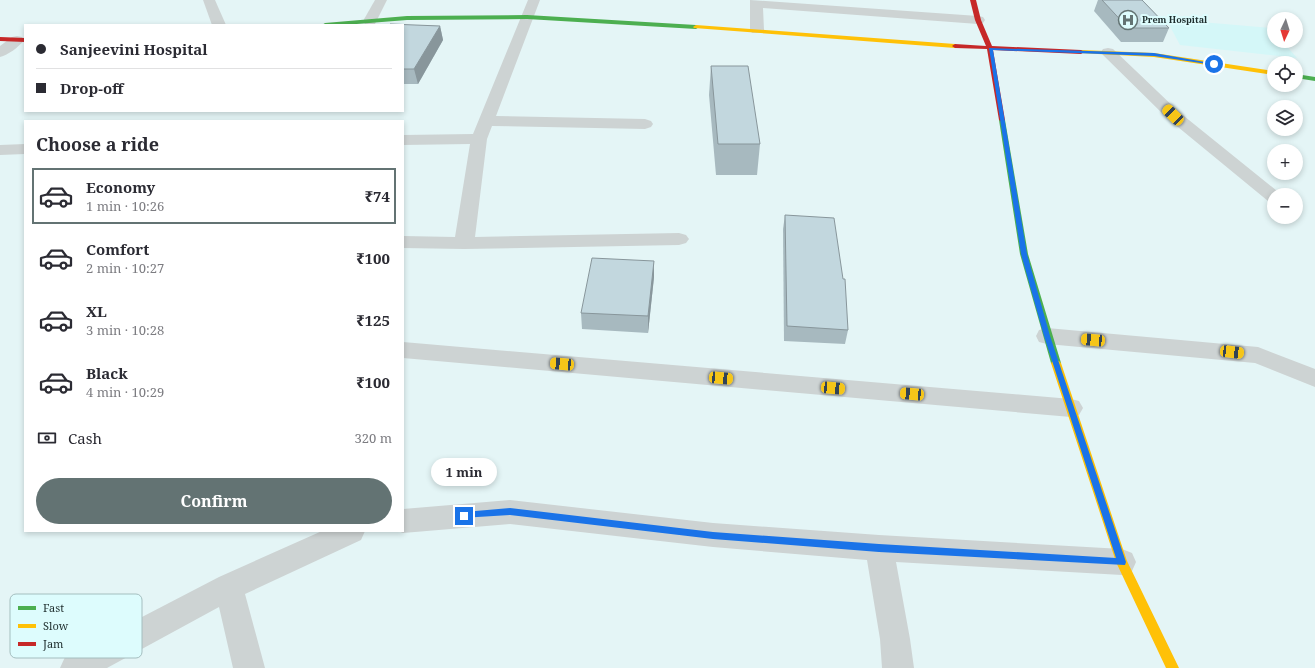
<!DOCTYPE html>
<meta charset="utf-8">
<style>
:root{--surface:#fff;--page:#f2f2f3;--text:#2b2b33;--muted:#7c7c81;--line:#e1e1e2;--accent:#637373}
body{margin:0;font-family:"Noto Serif",serif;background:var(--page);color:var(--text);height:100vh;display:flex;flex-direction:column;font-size:15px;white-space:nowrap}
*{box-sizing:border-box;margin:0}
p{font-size:13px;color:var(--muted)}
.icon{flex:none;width:22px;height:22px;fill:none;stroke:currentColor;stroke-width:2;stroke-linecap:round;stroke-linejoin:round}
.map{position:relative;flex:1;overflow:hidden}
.drawer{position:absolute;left:24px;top:120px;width:380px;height:412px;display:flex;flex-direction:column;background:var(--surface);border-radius:0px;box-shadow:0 2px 6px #0003}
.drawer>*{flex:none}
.banner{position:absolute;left:24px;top:24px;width:380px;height:88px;border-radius:0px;box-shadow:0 2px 6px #0003;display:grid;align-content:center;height:88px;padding:0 12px;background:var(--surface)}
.needle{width:26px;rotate:184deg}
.controls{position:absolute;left:1267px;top:12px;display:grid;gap:8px}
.controls a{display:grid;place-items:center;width:36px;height:36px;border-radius:50%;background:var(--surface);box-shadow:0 2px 6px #0003;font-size:20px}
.end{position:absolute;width:18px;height:18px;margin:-9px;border:5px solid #1a73e8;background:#fff;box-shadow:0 0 0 2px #fff}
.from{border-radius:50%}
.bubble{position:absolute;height:28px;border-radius:14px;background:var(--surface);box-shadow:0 2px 6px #0003;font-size:13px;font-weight:700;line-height:28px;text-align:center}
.car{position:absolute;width:12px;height:24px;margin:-12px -6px;border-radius:5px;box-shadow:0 0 3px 1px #0007;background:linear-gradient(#f5c518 24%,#345 0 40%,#f5c518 0 76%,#345 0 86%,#f5c518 0)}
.banner b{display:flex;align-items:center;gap:14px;height:38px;font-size:15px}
.banner b+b{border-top:1px solid var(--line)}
.banner i{width:10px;height:10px;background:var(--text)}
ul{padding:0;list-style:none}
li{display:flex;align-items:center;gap:12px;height:56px;margin:0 8px 6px;padding:0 4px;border:2px solid transparent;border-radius:0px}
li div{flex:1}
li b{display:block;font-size:15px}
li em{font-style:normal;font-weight:700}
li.active{border-color:var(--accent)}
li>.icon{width:36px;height:36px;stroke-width:1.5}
h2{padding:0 12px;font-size:18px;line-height:48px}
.pay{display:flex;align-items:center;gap:10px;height:44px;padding:0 12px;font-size:15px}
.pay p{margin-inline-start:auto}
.button{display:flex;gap:8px;margin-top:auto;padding:8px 12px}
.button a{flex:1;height:46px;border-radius:24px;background:var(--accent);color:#fff;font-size:16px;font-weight:700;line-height:46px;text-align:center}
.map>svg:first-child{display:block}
.built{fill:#d4f7f8}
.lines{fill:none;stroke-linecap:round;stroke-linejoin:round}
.street{fill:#cdd3d3;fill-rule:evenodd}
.fast{fill:#4caf50;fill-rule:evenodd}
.slow{fill:#ffc107;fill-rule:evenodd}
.jam{fill:#c62828;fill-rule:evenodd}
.wall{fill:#a7b9bf}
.shaded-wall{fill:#88969b}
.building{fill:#c2d7de;stroke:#88969b}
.route{fill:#1a73e8}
.labels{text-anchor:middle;stroke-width:4;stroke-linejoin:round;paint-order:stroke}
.far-poi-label{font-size:9px;font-weight:bold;fill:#1e2d2d;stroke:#ddfcfd;text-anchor:start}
.key{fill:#ddfcfd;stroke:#a4bebf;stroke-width:1}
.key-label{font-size:11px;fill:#1e2d2d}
</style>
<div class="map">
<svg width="1315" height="668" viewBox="0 0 1315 668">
<rect width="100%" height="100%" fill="#e4f5f6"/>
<polygon class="built" points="1166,19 1271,28 1274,32 1274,41 1282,41 1297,58 1180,45"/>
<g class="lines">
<g class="street">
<polygon points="203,0 215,0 226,25 212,25"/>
<polygon points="375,0 387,0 375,24 365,24 363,21"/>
<polygon points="528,0 540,0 496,116 645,119 651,121 653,124 651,127 645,129 492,126 487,139 475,237 679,233 686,235 689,239 686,243 679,245 464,249 403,248 403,236 455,237 470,144 403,145 403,135 473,134"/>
<polygon points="750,0 978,16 983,17 985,20 983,23 978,24 763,8 764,30 762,33 752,33 750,30"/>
<path d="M 17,36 L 22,37 L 24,40 C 19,47 8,55 0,57 L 0,46 L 12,37 Z"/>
<polygon points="1108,48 1113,49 1179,112 1282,195 1274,195 1274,202 1268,201 1167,118 1103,55 1101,52 1103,49"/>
<polygon points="25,144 25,154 0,155 0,145"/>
<polygon points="1047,328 1258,347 1315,369 1315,387 1255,363 1047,344 1039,342 1036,336 1039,330"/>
<polygon points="403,342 1071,399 1079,401 1083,408 1079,415 1071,417 403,358"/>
<polygon points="510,500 713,523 879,535 1122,549 1132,553 1136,562 1132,571 1122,575 896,562 910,639 914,668 882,668 880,639 867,560 713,547 510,524 403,533 398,531 403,531 403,509"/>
<polygon points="322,531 365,531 361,540 245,594 265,668 233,668 219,607 107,668 60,668 65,657 219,577"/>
</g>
<g class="fast">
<polygon points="527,15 696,25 699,27 696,29 527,19 407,20 344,25 322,25 325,23 407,16"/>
<polygon points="1296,74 1315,77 1315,81 1296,78"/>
<polygon points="1002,118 1005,120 1028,254 1061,363 1059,365 1053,365 1051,363 1020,254 999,120"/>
</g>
<g class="slow">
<polygon points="696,25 955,44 958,46 955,48 694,28 693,27"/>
<polygon points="1081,50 1154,53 1274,71 1274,75 1154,57 1079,53 1079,51"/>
<polygon points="1056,360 1059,361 1061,363 1127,561 1179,668 1166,668 1116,562 1051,363 1053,361"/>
</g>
<g class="jam">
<polygon points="970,0 976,0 981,20 992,46 1081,50 1084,52 1081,54 993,50 1005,120 1004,121 1002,122 999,120 987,49 955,48 952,46 955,44 986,46 975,20"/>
<polygon points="0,37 25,38 25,42 0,41"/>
</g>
</g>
<g class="wall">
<polygon points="1098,0 1142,0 1169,28 1163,42 1121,42 1094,11"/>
<polygon points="403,25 440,26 443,40 418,84 403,84"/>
<polygon points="711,66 760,144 757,175 716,175 709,95"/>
<polygon points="785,215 848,330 845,344 784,341 783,229"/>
<polygon points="654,261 654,277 648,333 582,329 581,313"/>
</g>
<g class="shaded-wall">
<polygon points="440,26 443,40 418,84 414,69"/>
<polygon points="654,261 654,277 648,333 648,316"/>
</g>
<g class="building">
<polygon points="1102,0 1142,0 1169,28 1128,28"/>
<polygon points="390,24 440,26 414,69 403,69 403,25 389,25"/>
<polygon points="711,66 748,66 760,144 718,144"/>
<polygon points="785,215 834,218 843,279 845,279 848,330 787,326"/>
<polygon points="592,258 654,261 648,316 581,313"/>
</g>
<polygon class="route" points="989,48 1154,53 1216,64 1214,65 1154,56 993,50 1027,254 1050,336 1126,562 1125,565 879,552 713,539 510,515 461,518 461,513 464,512 510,508 713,532 879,544 1116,558 1044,336 1021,254"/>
<defs>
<symbol id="hospital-ring" viewBox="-11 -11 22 22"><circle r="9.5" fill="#ddfcfd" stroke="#637373" stroke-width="1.5"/><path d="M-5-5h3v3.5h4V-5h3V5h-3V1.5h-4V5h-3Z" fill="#637373"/></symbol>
</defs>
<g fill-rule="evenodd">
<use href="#hospital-ring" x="1117" y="9" width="22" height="22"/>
</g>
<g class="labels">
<g class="far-poi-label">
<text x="1142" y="23">Prem Hospital</text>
</g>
</g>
<rect x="10" y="594" width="132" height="64" rx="6" class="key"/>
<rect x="18" y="606" width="18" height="4" fill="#4caf50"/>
<rect x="18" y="624" width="18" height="4" fill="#ffc107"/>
<rect x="18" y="642" width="18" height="4" fill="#c62828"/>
<g class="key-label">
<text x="43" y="612">Fast</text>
<text x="43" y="630">Slow</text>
<text x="43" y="648">Jam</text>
</g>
</svg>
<div class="controls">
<a><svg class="needle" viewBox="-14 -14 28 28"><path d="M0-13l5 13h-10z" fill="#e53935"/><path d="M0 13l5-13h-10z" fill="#7c7c81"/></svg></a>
<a><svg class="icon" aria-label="locate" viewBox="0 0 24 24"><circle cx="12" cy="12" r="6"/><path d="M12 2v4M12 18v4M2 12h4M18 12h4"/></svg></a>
<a><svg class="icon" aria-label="layers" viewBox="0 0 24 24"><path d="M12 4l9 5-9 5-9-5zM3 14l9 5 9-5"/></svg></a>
<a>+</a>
<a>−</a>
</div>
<i class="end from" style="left:1214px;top:64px"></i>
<i class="end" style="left:464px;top:516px"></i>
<div class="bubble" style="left:431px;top:458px;width:66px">1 min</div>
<i class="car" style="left:1173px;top:115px;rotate:314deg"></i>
<i class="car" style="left:1093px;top:340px;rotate:275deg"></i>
<i class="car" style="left:1232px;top:352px;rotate:97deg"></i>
<i class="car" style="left:562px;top:364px;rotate:275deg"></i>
<i class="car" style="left:721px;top:378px;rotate:95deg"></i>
<i class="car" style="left:833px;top:388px;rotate:95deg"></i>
<i class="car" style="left:912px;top:394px;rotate:275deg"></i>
<div class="banner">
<b><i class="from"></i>Sanjeevini Hospital</b>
<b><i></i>Drop-off</b>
</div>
<section class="drawer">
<h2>Choose a ride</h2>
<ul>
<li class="active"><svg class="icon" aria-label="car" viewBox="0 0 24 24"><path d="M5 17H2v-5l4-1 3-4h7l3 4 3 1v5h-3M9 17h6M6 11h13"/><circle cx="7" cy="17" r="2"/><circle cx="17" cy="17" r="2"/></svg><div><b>Economy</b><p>1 min · 10:26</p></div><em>₹74</em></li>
<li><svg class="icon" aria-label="car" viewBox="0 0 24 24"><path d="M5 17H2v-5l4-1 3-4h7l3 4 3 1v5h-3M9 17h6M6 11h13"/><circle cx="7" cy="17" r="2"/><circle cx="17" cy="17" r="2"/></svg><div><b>Comfort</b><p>2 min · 10:27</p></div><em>₹100</em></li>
<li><svg class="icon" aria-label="car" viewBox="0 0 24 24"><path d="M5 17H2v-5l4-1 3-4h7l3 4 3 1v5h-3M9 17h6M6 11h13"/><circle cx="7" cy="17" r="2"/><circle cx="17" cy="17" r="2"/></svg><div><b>XL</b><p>3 min · 10:28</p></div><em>₹125</em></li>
<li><svg class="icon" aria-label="car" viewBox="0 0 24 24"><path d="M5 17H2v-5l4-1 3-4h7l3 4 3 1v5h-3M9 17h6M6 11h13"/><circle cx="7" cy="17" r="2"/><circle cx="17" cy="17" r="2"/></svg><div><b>Black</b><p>4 min · 10:29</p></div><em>₹100</em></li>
</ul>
<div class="pay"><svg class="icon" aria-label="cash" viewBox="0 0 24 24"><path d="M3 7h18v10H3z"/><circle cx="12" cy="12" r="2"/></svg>Cash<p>320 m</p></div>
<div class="button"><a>Confirm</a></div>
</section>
</div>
